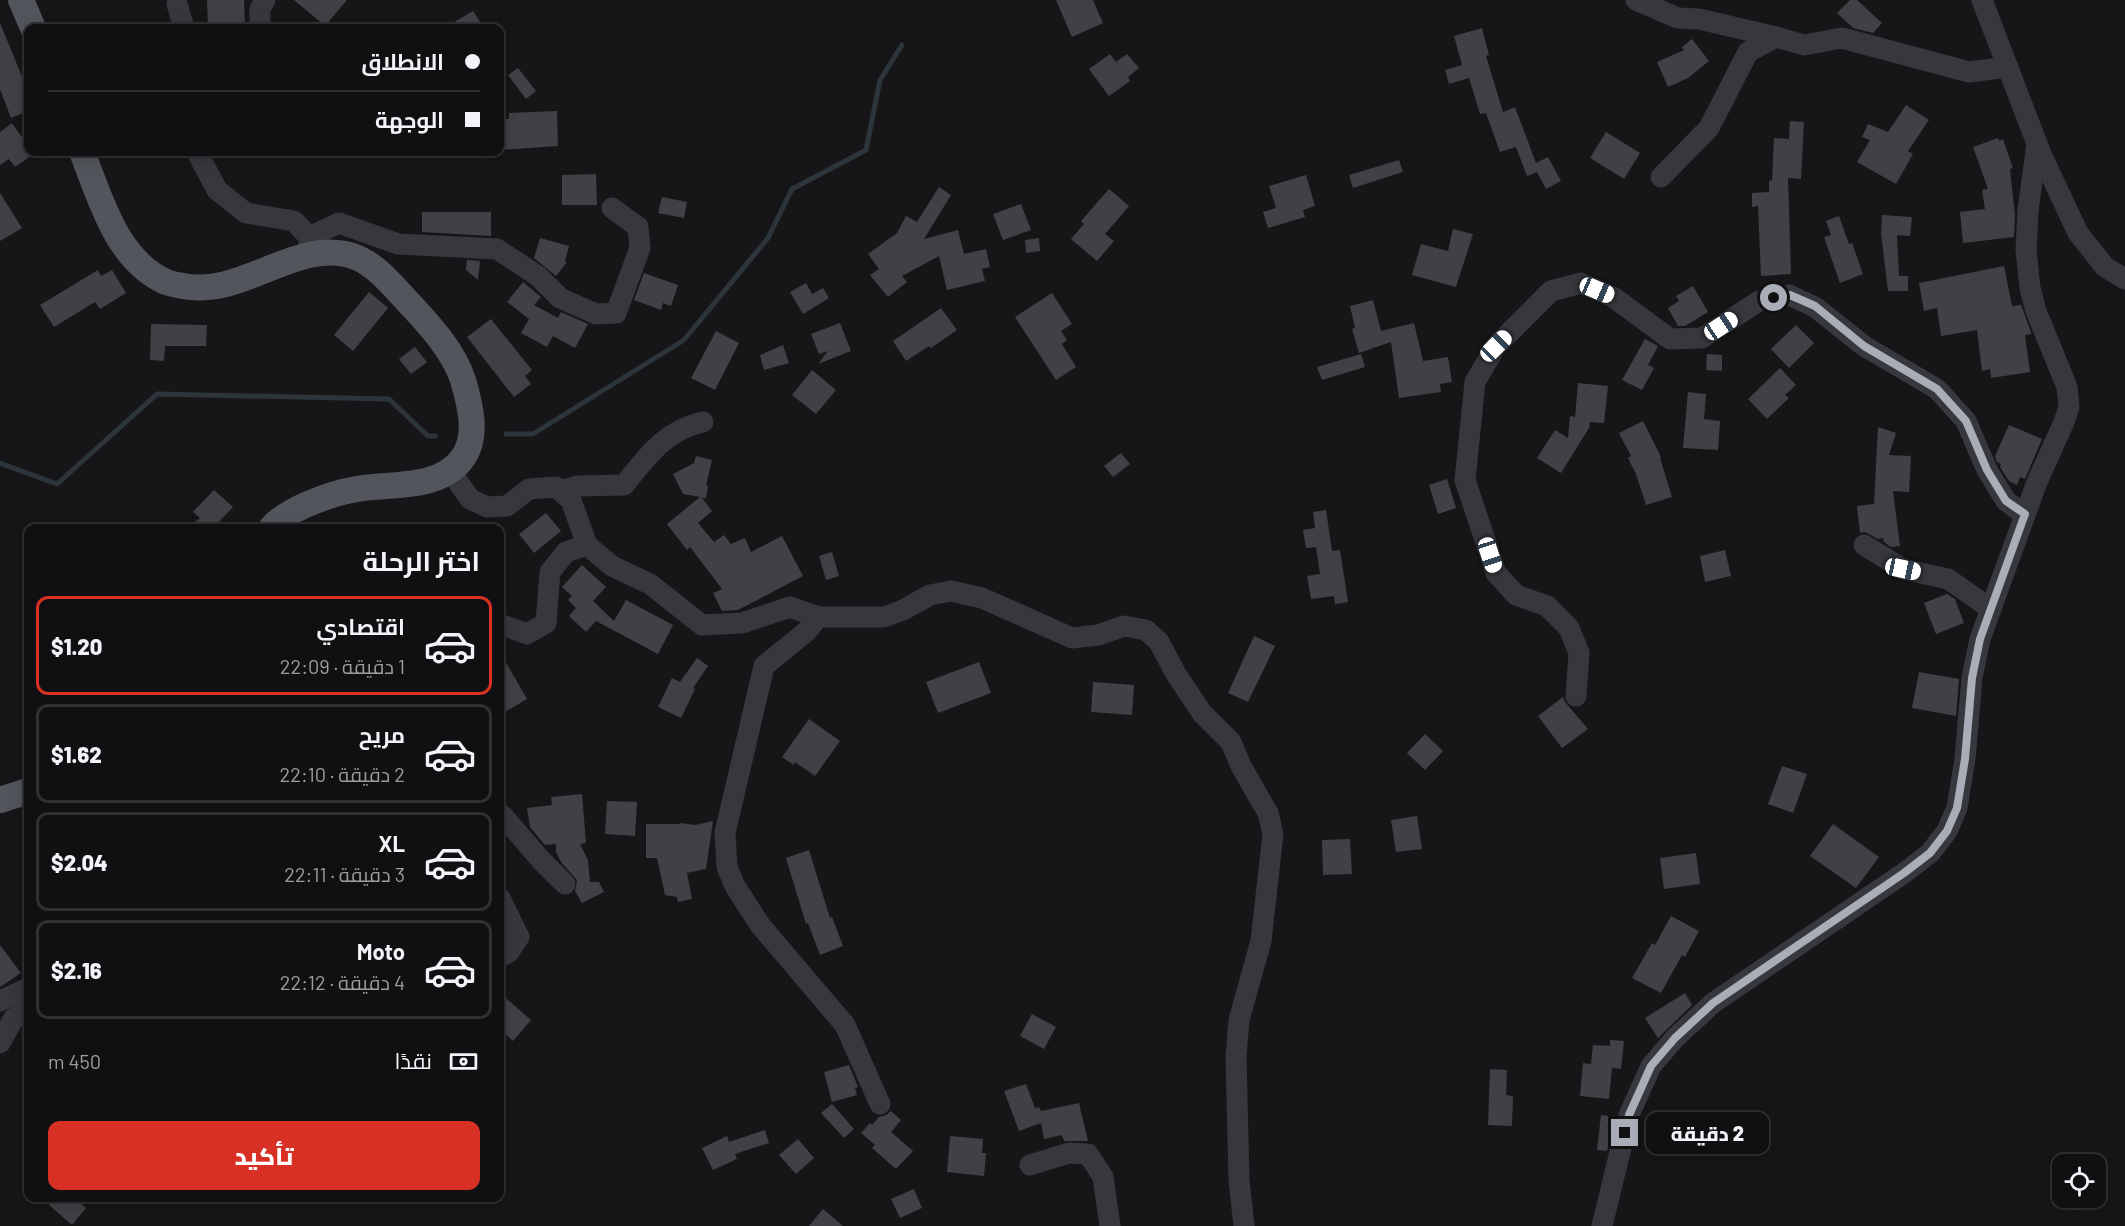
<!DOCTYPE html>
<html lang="ar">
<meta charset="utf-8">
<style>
:root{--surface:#101012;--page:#1e1e20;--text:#f1f3f6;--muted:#9c9d9f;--line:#303032;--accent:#d93025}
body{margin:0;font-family:Barlow,Cairo,sans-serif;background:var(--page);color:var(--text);direction:rtl;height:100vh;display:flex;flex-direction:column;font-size:22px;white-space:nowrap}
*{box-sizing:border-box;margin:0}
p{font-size:20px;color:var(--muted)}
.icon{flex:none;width:33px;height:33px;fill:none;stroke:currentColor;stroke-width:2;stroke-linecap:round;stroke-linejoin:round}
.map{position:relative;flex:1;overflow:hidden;direction:ltr}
.details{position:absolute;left:24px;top:524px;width:480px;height:678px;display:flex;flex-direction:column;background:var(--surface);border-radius:12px;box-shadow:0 3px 15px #0003,0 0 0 2px var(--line);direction:rtl}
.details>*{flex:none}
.hud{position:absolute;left:24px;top:24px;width:480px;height:132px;border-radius:12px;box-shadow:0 3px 15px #0003,0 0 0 2px var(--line);direction:rtl;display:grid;align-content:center;height:132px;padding:0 24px;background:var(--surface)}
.fabs{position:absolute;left:2052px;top:1154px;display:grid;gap:12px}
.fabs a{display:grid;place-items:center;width:54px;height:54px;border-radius:12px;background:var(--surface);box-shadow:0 3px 15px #0003,0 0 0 2px var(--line);font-size:30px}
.end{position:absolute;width:27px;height:27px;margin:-14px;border:8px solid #a8adb8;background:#111;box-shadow:0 0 0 3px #111}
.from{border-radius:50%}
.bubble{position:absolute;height:42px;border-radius:12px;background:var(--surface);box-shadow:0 3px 15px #0003,0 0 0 2px var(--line);font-size:20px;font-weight:800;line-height:42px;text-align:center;direction:rtl}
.car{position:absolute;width:18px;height:36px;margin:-18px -9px;border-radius:8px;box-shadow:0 0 4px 2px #0007;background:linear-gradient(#fff 24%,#345 0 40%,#fff 0 76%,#345 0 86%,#fff 0)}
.hud b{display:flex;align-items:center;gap:21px;height:57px;font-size:22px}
.hud b+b{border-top:2px solid var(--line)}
.hud i{width:15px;height:15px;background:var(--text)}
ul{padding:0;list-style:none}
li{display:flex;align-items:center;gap:18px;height:99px;margin:0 12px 9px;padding:0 12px;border:3px solid var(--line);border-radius:12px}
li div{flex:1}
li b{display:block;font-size:22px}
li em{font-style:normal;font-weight:800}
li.on{border-color:var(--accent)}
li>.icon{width:54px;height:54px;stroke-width:1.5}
h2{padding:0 24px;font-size:27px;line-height:72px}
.pay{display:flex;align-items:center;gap:15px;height:66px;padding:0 24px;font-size:22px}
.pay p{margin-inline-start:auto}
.primary-button{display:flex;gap:12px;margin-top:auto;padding:12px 24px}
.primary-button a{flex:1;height:69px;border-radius:12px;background:var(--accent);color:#fff;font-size:24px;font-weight:800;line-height:69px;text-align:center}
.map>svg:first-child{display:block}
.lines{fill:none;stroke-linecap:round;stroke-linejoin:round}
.stream{stroke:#2c353c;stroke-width:5}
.building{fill:#404145}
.minor{stroke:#37383d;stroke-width:21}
.major{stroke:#53555c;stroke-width:26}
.route{stroke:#a8adb8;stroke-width:8}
</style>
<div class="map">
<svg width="2125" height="1226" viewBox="0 0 2125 1226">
<rect width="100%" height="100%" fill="#161618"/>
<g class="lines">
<g class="stream">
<polyline points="506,434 533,434 684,340 768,238 792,189 866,150 880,80 902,45"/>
<polyline points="0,463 57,484 157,394 389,399 428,436 435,436"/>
</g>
</g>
<g class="building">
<polygon points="207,0 244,0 245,28 208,28"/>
<polygon points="294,0 347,0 325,26"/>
<polygon points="1056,0 1093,0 1103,23 1072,37"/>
<polygon points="1850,0 1857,0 1882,23 1873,33 1853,28 1837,13"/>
<polygon points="473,11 484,28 444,28"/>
<polygon points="0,23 28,91 28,111 11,118 0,89"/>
<polygon points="1482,28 1489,55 1486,56 1503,112 1515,107 1536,163 1548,157 1561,181 1546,189 1537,172 1527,176 1516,147 1500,152 1486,113 1480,114 1469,78 1449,84 1445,70 1462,65 1454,36"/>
<polygon points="1692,39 1709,61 1688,78 1668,87 1657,62 1684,50 1682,47"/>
<polygon points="1110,54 1116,62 1127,54 1139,68 1128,77 1130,81 1109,96 1089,69"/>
<polygon points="518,68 536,91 526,99 508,75"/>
<polygon points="1906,105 1929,120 1908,151 1913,154 1896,184 1857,162 1870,140 1862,137 1868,124 1888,132"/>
<polygon points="557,111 558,146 500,150 500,119 509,119 509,113"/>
<polygon points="1790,121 1804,122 1801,179 1788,178 1791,274 1761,276 1758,206 1752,207 1752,193 1769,192 1769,181 1772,180 1774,138 1789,139"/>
<polygon points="12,123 28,146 28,152 33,152 34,154 15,167 9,159 0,165 0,132"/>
<polygon points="1606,132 1640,153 1624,179 1590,158"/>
<polygon points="1998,138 1999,141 2003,139 2013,168 2010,169 2015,215 2014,237 1963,243 1960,212 1985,209 1982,190 1988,189 1973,147"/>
<polygon points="1399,160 1403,172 1353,188 1349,175"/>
<polygon points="596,174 597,205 562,205 562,175"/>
<polygon points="1306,175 1315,206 1303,210 1305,217 1268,228 1263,212 1276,208 1269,186"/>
<polygon points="939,187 951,195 924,239 958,230 964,254 986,249 990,267 982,269 985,281 947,290 939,256 902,276 907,282 888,297 870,275 879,269 868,254 897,233 906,216 917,222"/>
<polygon points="1109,189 1129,206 1105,234 1114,241 1097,261 1071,239 1084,224 1081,221"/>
<polygon points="0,193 22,228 0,241"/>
<polygon points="662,197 687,202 684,218 658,213"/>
<polygon points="1021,204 1031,230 1003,240 993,214"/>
<polygon points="422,212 491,212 491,236 422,232"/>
<polygon points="1882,215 1912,217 1910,236 1897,235 1899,276 1908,276 1908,291 1888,291 1881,233"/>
<polygon points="1839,216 1849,244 1852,243 1863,274 1840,283 1824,237 1831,235 1826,221"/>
<polygon points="1453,229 1473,234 1456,287 1412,275 1421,244 1448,251"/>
<polygon points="540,238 569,246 565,261 567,262 556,276 534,258"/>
<polygon points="1039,238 1040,251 1026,253 1025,240"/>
<polygon points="467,260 480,261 478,280 466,270"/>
<polygon points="2004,266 2012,306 2021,305 2031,332 2031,334 2025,335 2030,372 1991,378 1990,369 1982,371 1977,330 1941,336 1937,308 1924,311 1919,283"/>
<polygon points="98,270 101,276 112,270 126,293 100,309 95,302 54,327 40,305"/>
<polygon points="644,273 678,285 671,306 663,303 661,310 634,300"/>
<polygon points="523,282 541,297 534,305 558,318 561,312 588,324 575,348 553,336 547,347 521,333 529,319 507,302"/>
<polygon points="806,283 812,294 823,288 829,298 803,314 790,292"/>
<polygon points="1693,286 1708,312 1685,326 1678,326 1668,308 1679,301 1676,296"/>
<polygon points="369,292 388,308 353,351 334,335"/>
<polygon points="1052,293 1072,324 1061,331 1067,340 1062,344 1076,367 1056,380 1015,317"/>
<polygon points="1373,300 1381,331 1414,323 1423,361 1448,357 1452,382 1440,384 1441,392 1399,398 1391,342 1359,353 1352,329 1355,328 1350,306"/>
<polygon points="941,308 957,330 931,348 929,346 906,361 893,341"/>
<polygon points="491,319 532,370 525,376 531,384 514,397 467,337"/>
<polygon points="840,323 851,351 818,364 828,351 819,354 811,334"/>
<polygon points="151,324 207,325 206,346 165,346 164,361 150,360"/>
<polygon points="1796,325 1814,343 1789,368 1771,349"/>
<polygon points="716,331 739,343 715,390 691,378"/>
<polygon points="1645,339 1658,346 1648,365 1654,368 1642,390 1622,380"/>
<polygon points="783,345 789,363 764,370 760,355"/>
<polygon points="415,347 427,362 411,374 399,359"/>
<polygon points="1361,354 1365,367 1322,380 1317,367"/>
<polygon points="1707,354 1722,355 1722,371 1706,370"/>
<polygon points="1780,368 1796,385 1785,395 1789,398 1767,419 1748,399"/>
<polygon points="812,370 836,390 816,414 792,395"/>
<polygon points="1578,383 1608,386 1604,423 1590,422 1589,428 1561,473 1537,458 1555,430 1568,438 1570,416 1575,417"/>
<polygon points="1688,392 1706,394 1704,419 1720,421 1718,450 1683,448"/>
<polygon points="1643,421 1661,457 1660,458 1672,497 1646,505 1636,474 1628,458 1631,456 1619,433"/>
<polygon points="2009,425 2042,439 2025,479 2020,477 2017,485 2009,481 2000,467 2001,464 1997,462 1995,456"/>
<polygon points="1878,427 1896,433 1889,455 1911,456 1909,492 1893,491 1900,546 1891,547 1884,542 1883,538 1878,539 1865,532 1860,533 1857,506 1874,504"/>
<polygon points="1121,453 1130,464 1113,477 1104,466"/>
<polygon points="696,456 712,460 706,485 708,486 706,498 702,498 712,511 698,523 714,542 724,535 731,544 745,538 751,552 782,536 803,576 738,610 722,611 713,593 722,589 690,547 687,550 667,524 700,497 683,494 673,474 694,463"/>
<polygon points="1447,479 1456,508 1438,514 1429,485"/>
<polygon points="214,490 233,507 213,528 187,528 200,518 193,512"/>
<polygon points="1326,510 1332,551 1340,550 1348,602 1335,604 1334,596 1311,599 1307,576 1320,574 1316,547 1306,548 1303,530 1315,528 1313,512"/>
<polygon points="546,513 561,531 534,553 519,534"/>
<polygon points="1725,550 1731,576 1705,582 1700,556"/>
<polygon points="832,552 839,576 826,580 819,556"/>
<polygon points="582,565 606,587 593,601 614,621 626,600 673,625 658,654 596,621 586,632 569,616 576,608 568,600 572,596 562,587"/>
<polygon points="1947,594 1955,599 1964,623 1936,634 1924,603"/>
<polygon points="1254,636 1275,646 1248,702 1228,693"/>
<polygon points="500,652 527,699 500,715"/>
<polygon points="697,658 708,666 693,688 695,689 681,718 658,707 672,678 680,682"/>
<polygon points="979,662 991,693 938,713 926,682"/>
<polygon points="1919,672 1959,679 1956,716 1912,708"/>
<polygon points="1093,682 1134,685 1132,715 1091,712"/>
<polygon points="1563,697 1565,702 1588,729 1562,748 1538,716"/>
<polygon points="809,719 840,741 815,776 795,762 794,765 782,757"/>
<polygon points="1425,734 1443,751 1425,770 1407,753"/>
<polygon points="1782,766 1807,774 1793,813 1768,804"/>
<polygon points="582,794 586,843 580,844 588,860 590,882 599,882 604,892 582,903 575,891 577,880 561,862 556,852 556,844 545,845 530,827 527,808 552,805 551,797"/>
<polygon points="607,801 637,802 635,836 605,834"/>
<polygon points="1417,816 1422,849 1396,852 1391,820"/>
<polygon points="713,821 706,869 687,873 692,899 678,902 677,897 665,895 657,858 646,858 646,824 680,824 681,823 695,825"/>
<polygon points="1833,824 1879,857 1856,888 1810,856"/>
<polygon points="1350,839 1352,874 1323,875 1322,840"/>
<polygon points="809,850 830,918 832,917 843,946 820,955 808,923 806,924 786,858"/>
<polygon points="1696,853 1700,884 1664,889 1660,858"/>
<polygon points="1671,916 1699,931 1685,957 1682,955 1661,993 1632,978 1652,943 1655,945"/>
<polygon points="0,945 21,973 0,987"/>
<polygon points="500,993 531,1020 513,1041 500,1029"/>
<polygon points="1685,993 1692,1005 1658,1038 1645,1018"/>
<polygon points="1032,1014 1056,1027 1044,1049 1020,1036"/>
<polygon points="1610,1040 1624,1041 1621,1069 1612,1068 1609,1099 1580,1096 1583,1063 1591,1064 1593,1045 1610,1046"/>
<polygon points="849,1065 858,1087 855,1088 857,1095 832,1102 824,1072"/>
<polygon points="1490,1069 1507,1070 1506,1095 1513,1096 1512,1126 1488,1125"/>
<polygon points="1026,1084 1035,1108 1039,1107 1041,1111 1079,1103 1088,1141 1064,1141 1062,1135 1044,1139 1041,1123 1019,1131 1004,1091"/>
<polygon points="832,1104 854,1129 844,1138 821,1113"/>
<polygon points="891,1111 901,1120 891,1132 913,1151 896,1169 872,1148 875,1145 861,1133 870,1123 872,1125 879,1117 886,1115"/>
<polygon points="1601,1115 1615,1117 1607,1151 1597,1150"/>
<polygon points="765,1130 769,1143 735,1154 737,1159 713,1170 702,1148 727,1136 729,1142"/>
<polygon points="950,1136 983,1139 982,1153 986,1153 984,1176 947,1172"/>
<polygon points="798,1139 814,1158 796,1174 779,1155"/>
<polygon points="914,1189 922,1208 900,1218 891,1199"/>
<polygon points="56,1197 73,1197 86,1208 72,1225 49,1205"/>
<polygon points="823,1209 843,1226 809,1226"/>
</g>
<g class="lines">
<g class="minor">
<polyline points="1636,0 1678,18 1699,19 1776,37"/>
<polyline points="1982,0 2041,154 2078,233 2105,267 2125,279"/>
<polyline points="177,4 184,28"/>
<polyline points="260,28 260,9 265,0"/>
<polyline points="197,152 217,190 246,213 294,221 309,237 309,250"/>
<polyline points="1661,177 1709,128 1748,52 1776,37 1804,45 1842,38 1969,72 2008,67"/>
<polyline points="309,237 339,223 398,244 497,249 538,276 560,298 596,314 616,313 640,248 638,227 612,208"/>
<polyline points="451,472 470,499 487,507 507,506 529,489 556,487 571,500 587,545 612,566 650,584 702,625 742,623 790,607 818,617 884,617 903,610 930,595 951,591 982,598 1072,638 1098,635 1124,626 1146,630 1159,642 1176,674 1202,713 1231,742 1241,766 1268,813 1273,834 1261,941 1239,1020 1236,1056 1239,1180 1244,1226"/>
<path d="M 561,491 L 577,486 L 624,485 C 647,457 665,430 703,422"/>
<polyline points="1864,545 1903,569 1948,579 1991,609"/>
<polyline points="818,617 807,631 764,666 725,833 727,867 735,886 760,925 845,1025 880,1104"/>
<polyline points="500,624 527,634 546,623 550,572 566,552 587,545"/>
<polyline points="1576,696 1579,653 1569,628 1547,606 1516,595 1496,573 1465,480 1475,382 1496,346 1551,291 1581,283 1613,297 1670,339 1702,338 1759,301 1789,295 1815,307 1864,346 1937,389 1966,421 1987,470 2006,501 2025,515"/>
<polyline points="500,814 504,817 540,859 565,884"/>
<polyline points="500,898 519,937 509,952 500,957"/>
<polyline points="0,1001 28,988"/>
<polyline points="0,1043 14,1018 28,1010"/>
<polyline points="1030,1165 1069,1153 1088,1154 1103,1177 1110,1226"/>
<polyline points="1602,1226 1629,1115 1651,1066 1675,1038 1713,1003 1904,873 1930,853 1947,831 1957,808 1965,759 1972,678 1980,639 2037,482 2064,422 2069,407 2067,387 2036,311 2030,288 2026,250 2028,211 2037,143"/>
</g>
<g class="major">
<polyline points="21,0 33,28"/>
<path d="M 82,152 C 100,197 116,260 166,282 C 171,284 178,285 183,286 C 245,298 299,234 358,258 C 378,267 394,287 409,303 C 430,326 453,350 463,380 C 470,404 479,437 462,459 C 439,490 391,483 357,489 C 332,493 287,509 271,528"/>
<polyline points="0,800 28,791"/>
</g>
</g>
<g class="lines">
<polyline class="route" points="1625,1133 1629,1115 1651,1066 1675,1038 1713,1003 1904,873 1930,853 1947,831 1957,808 1965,759 1972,678 1980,639 2025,514 2006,501 1987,470 1966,421 1937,389 1864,346 1815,306 1790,295 1774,298"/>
</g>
</svg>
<div class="fabs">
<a><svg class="icon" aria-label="locate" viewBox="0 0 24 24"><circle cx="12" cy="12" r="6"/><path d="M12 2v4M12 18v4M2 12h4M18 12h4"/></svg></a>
</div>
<i class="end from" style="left:1774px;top:298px"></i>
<i class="end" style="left:1625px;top:1133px"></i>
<div class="bubble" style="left:1646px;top:1112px;width:123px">2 دقيقة</div>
<i class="car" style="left:1597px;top:290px;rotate:113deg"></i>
<i class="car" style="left:1721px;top:326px;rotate:57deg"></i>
<i class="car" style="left:1496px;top:346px;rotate:45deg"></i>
<i class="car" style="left:1490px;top:555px;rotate:162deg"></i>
<i class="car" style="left:1903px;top:569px;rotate:102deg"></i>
<div class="hud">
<b><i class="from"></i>الانطلاق</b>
<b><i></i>الوجهة</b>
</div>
<section class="details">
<h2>اختر الرحلة</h2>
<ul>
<li class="on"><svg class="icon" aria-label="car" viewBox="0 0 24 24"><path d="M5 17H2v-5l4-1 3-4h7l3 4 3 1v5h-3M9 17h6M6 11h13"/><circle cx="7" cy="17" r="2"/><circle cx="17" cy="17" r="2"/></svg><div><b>اقتصادي</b><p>1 دقيقة · 22:09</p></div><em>$1.20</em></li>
<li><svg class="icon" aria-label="car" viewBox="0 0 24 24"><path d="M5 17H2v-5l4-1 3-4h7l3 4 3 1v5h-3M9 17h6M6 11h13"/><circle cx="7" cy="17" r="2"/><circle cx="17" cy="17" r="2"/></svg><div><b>مريح</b><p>2 دقيقة · 22:10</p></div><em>$1.62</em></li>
<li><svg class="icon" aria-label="car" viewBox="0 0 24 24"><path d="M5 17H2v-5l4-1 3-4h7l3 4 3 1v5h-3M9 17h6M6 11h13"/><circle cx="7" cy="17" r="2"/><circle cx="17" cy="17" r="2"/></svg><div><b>XL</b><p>3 دقيقة · 22:11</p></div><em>$2.04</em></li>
<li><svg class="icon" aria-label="car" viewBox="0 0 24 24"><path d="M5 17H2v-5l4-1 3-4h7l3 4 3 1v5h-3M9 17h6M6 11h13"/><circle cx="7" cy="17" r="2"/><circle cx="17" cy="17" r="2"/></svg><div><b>Moto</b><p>4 دقيقة · 22:12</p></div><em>$2.16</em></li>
</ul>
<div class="pay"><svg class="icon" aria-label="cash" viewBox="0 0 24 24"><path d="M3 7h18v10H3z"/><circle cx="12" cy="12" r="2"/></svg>نقدًا<p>450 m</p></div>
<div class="primary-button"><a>تأكيد</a></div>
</section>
</div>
